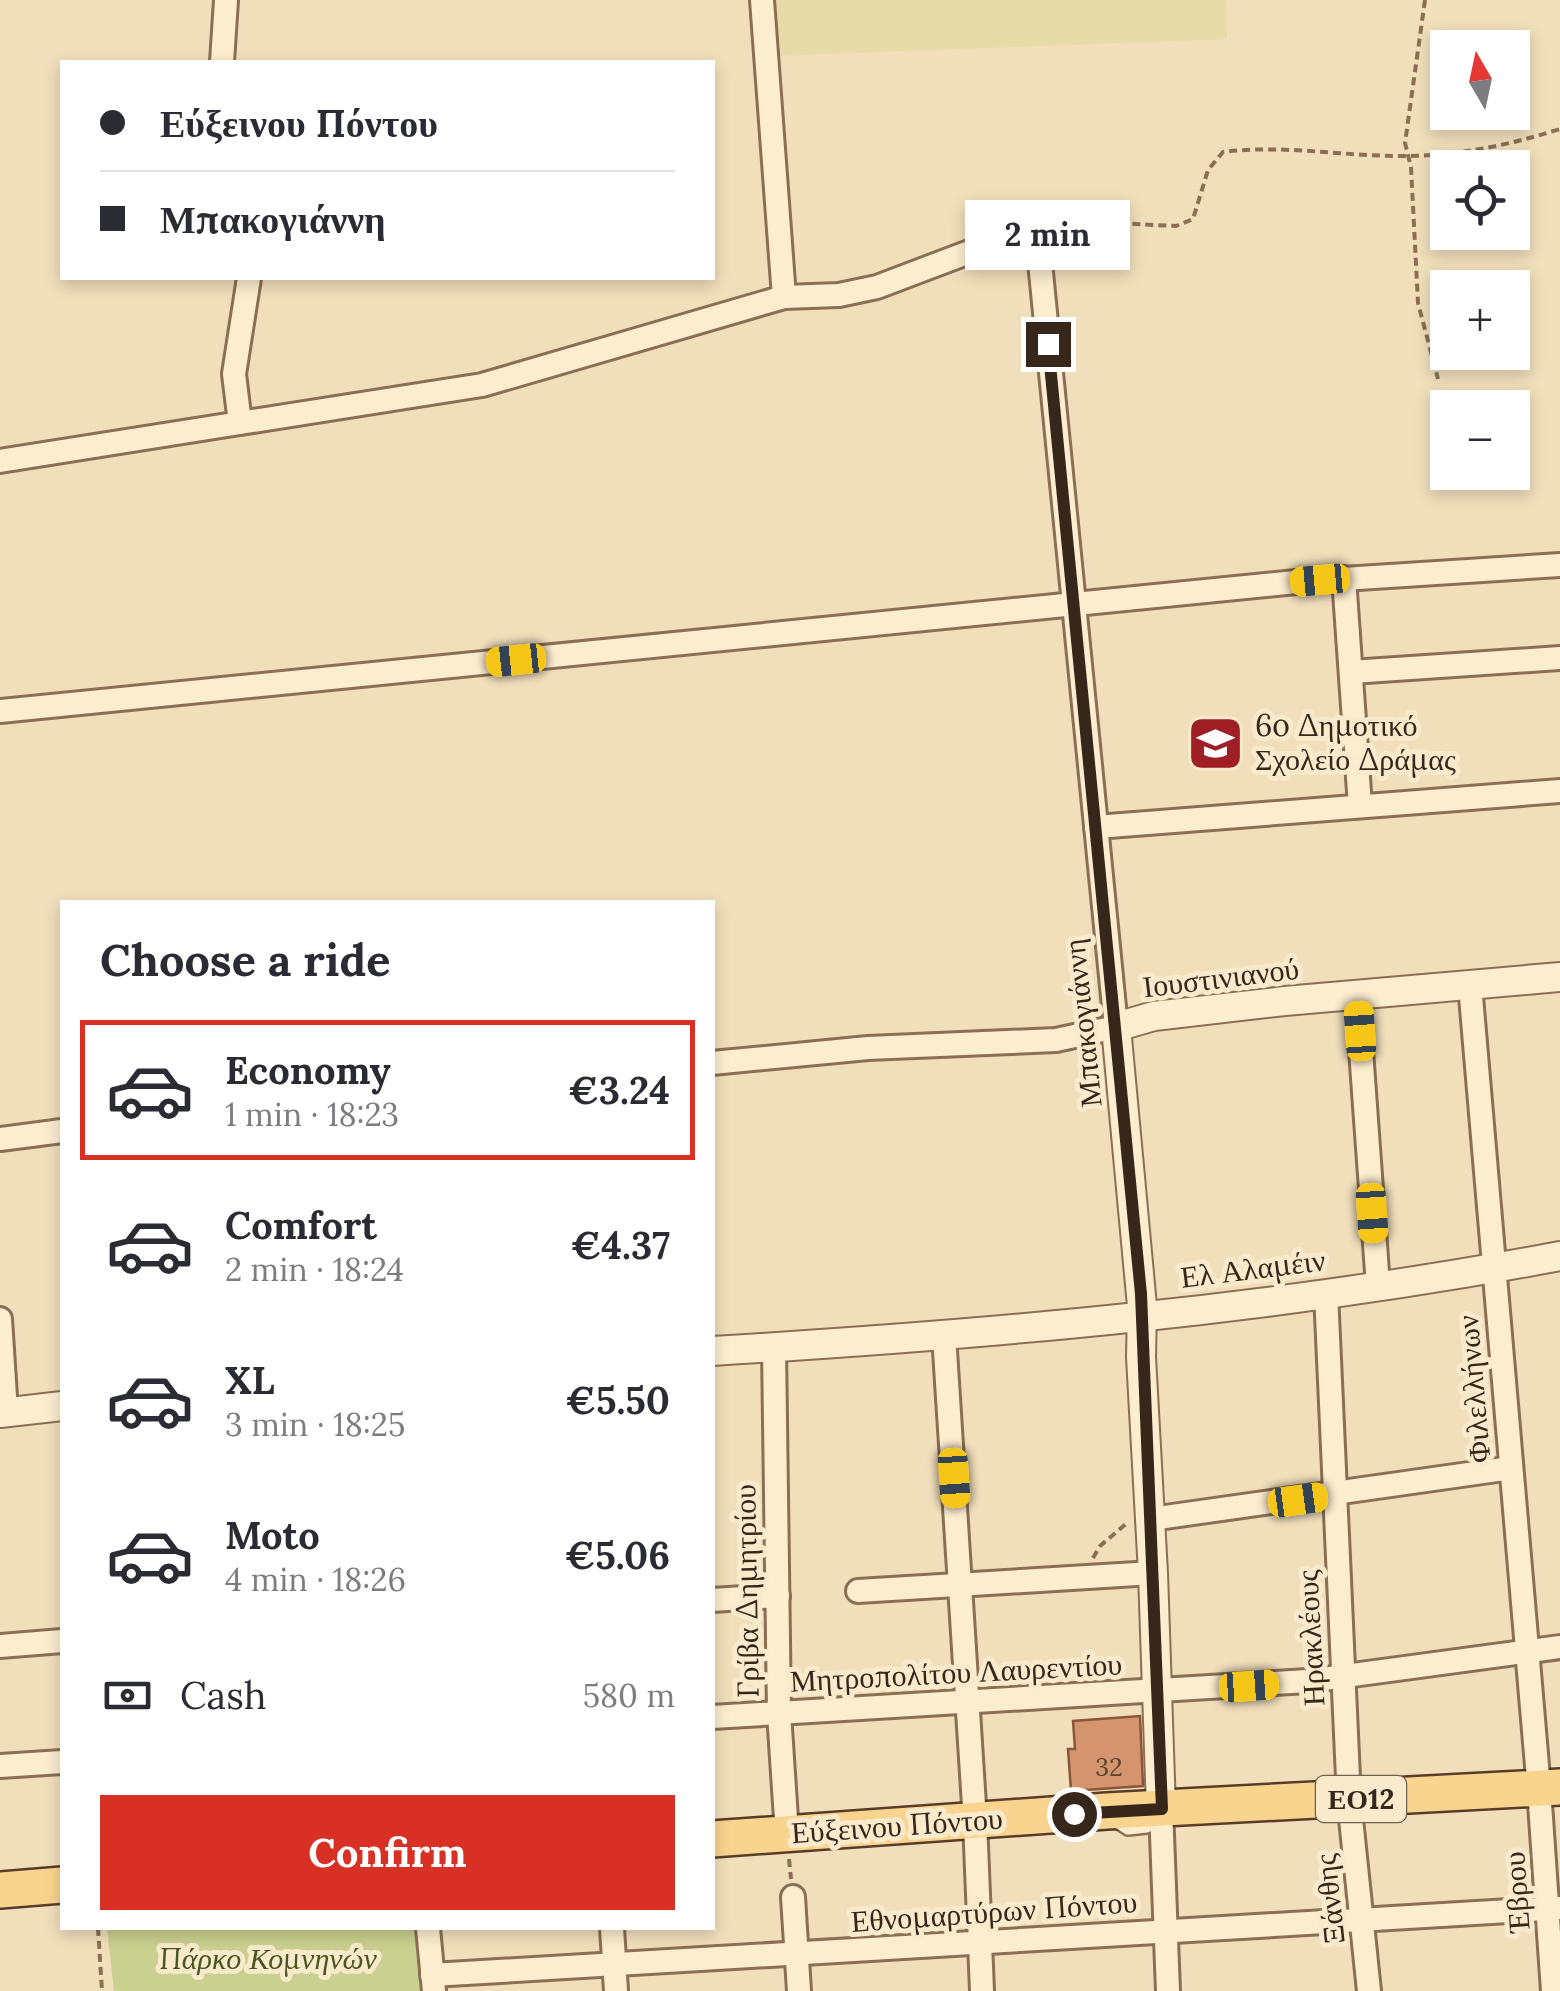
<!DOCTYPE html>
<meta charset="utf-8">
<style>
:root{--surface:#fff;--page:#f7f7f7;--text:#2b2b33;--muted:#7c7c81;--line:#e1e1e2;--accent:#d93025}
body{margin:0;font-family:Lora,serif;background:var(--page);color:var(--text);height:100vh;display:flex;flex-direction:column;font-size:38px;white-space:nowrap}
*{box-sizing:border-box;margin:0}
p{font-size:32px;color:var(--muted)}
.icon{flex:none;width:55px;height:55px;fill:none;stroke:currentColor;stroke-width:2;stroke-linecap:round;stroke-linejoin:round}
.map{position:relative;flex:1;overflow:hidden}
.panel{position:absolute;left:60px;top:900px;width:655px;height:1030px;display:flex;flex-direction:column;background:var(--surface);border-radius:0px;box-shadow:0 5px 15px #0003}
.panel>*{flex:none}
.banner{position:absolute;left:60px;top:60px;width:655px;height:220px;border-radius:0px;box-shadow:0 5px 15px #0003;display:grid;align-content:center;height:220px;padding:0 40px;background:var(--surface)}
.needle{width:65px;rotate:351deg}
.tools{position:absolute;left:1430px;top:30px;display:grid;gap:20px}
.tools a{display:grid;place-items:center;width:100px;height:100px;border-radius:0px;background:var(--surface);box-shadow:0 5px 15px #0003;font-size:50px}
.end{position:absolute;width:45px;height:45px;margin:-22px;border:12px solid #37271a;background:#fff;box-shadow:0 0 0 5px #fff}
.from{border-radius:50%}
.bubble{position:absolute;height:70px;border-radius:0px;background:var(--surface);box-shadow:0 5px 15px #0003;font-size:32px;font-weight:800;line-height:70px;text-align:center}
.car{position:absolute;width:30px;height:60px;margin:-30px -15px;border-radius:12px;box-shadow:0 0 8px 2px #0007;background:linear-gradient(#f5c518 24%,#345 0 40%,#f5c518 0 76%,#345 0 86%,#f5c518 0)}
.banner b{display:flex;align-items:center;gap:35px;height:95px;font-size:38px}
.banner b+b{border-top:2px solid var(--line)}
.banner i{width:25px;height:25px;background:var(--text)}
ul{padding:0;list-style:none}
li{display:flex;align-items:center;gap:30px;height:140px;margin:0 20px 15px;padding:0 20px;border:5px solid transparent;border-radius:0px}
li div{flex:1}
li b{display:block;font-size:38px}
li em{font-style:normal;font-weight:800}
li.current{border-color:var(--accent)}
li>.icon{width:90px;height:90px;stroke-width:1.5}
h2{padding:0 40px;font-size:45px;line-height:120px}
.pay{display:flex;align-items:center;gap:25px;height:110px;padding:0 40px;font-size:38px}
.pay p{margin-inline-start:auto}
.primary-button{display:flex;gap:20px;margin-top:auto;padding:20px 40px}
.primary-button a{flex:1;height:115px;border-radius:0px;background:var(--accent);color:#fff;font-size:40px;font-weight:800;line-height:115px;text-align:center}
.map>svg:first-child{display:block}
.farmland{fill:#e7dba8}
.green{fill:#cad08f}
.building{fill:#d3946e;stroke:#8b5638;stroke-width:2.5}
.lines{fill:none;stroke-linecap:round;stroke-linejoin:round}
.service-casing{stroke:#8a6f54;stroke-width:16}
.minor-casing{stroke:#8a6f54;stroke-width:28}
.tertiary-casing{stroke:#8a6f54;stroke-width:32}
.primary-casing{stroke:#573d29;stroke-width:40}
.path{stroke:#8a6f54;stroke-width:4;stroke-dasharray:8 5;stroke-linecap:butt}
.service{stroke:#fcedcf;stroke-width:11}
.minor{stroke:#fcedcf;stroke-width:22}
.tertiary{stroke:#fcedcf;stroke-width:28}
.primary{stroke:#f9d48e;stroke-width:35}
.route{stroke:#37271a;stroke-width:12}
.labels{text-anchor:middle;stroke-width:10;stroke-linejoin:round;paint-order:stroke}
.number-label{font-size:25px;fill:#5e422f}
.shield{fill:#f8eacb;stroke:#71624f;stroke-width:2.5}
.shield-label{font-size:28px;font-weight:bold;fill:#37271a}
.poi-label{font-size:30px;fill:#37271a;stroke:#f8eacb;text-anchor:start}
.street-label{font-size:30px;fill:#37271a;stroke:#f8eacb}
.park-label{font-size:30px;font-style:italic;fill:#4a561f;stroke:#f8eacb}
</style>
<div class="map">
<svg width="1560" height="1991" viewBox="0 0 1560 1991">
<rect width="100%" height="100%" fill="#f1dfbb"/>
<polygon class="farmland" points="771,0 1226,0 1227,39 773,56"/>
<polygon class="green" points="107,1928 423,1928 428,1991 114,1991"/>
<polygon class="building" points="1140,1716 1143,1786 1071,1791 1068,1749 1075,1749 1073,1721"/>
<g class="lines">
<defs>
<polyline id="service" points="1117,1822 1128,1829 1147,1827 1156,1816"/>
<g id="minor">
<polyline points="762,0 784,297"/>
<polyline points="222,62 226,0"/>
<polyline points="240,423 482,385 784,297 839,295 877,287 1001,240 1037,232 1116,1027 1056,1040 868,1048 712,1063"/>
<polyline points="0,461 240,423 234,374 249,278"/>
<polyline points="1344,578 1360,806"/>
<polyline points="1351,672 1560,658"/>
<polyline points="0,711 1296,582 1560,565"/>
<polyline points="1096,827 1560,791"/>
<polyline points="1470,985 1539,1789 1553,1991"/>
<polyline points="1357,995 1378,1286"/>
<polyline points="0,1139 62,1131"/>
<polyline points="1326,1293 1349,1800 1369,1991"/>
<polyline points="0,1319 6,1412"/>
<polyline points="944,1335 975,1821 982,1991"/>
<polyline points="774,1348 779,1713 787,1834"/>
<polyline points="1151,1519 1511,1468"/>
<polyline points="858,1591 1153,1573"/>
<polyline points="712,1600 778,1596"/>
<polyline points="0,1646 62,1641"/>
<polyline points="712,1717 1308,1681 1560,1647"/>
<polyline points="0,1766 62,1762"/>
<polyline points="1161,1809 1168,1991"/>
<polyline points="793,1897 799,1991"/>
<polyline points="428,1928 434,1991"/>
<polyline points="612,1928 616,1991"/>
<polyline points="432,1975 1560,1908"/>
</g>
<g id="tertiary">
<path d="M 712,1351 C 996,1334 1280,1309 1560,1256"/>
<polyline points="0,1413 62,1406"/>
<polyline points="1161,1809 1153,1573 1141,1357 1142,1306 1116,1027 1154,1016 1285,1001 1560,977"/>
</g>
<g id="primary">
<polyline points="712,1839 1107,1811 1560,1787"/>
<polyline points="0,1890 62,1885"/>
</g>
</defs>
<use href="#service" class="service-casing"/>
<use href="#minor" class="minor-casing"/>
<use href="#tertiary" class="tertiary-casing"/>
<use href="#primary" class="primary-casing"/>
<g class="path">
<polyline points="1425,0 1405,143 1411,167 1418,303 1438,379"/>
<path d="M 1055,229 L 1094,222 L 1176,226 L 1193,219 L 1208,170 L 1223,152 C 1284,144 1346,157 1408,156 C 1462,155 1509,145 1560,129"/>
<polyline points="1093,1558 1100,1546 1127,1523"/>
<polyline points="789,1859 791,1879"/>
<polyline points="98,1928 102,1991"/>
</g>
<use href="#service" class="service"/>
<use href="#minor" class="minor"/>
<use href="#tertiary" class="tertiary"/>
<use href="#primary" class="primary"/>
</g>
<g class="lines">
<polyline class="route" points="1048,344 1141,1294 1162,1809 1074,1814"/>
</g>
<defs>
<symbol id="school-square" viewBox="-11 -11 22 22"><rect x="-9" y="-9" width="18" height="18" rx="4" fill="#9e1f24" stroke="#f8eacb"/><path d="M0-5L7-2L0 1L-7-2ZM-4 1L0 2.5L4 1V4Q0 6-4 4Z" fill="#fff"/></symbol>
</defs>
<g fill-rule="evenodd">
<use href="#school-square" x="1184" y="712" width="63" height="63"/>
</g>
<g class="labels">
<g class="number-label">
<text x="1109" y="1776">32</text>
</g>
<rect class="shield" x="1316" y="1776" width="90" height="46" rx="8"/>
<g class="shield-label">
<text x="1361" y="1809">ΕΟ12</text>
</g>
<g class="poi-label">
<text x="1255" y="736">6o Δημοτικό<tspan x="1255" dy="34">Σχολείο Δράμας</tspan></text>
</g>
<g class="street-label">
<text transform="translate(1221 978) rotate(-7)" y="10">Ιουστινιανού</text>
<text transform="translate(1083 1023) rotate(-96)" y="10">Μπακογιάννη</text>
<text transform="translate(1253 1269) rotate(-7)" y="10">Ελ Αλαμέιν</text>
<text transform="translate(1474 1389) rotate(-95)" y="10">Φιλελλήνων</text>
<text transform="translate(747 1591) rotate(-91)" y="10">Γρίβα Δημητρίου</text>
<text transform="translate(1311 1638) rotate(-93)" y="10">Ηρακλέους</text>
<text transform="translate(956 1673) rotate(-3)" y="10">Μητροπολίτου Λαυρεντίου</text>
<text transform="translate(897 1826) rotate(-4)" y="10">Εύξεινου Πόντου</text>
<text transform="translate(1517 1892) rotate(-94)" y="10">Έβρου</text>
<text transform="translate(1330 1899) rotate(-96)" y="10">Ξάνθης</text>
<text transform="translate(994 1912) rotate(-4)" y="10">Εθνομαρτύρων Πόντου</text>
</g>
<g class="park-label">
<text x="268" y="1969">Πάρκο Κομνηνών</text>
</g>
</g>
</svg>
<div class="tools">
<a><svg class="needle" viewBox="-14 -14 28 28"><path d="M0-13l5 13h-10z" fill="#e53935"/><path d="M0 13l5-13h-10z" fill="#7c7c81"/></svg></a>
<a><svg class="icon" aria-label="locate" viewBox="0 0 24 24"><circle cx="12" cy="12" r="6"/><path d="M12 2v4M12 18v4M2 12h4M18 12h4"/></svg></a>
<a>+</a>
<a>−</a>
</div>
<i class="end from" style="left:1074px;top:1814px"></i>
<i class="end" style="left:1048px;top:344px"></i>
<div class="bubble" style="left:965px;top:200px;width:165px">2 min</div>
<i class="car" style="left:1320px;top:580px;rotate:265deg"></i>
<i class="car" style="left:516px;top:660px;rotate:264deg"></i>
<i class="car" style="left:1360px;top:1031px;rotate:356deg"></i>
<i class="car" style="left:1372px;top:1213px;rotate:176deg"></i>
<i class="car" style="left:954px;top:1478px;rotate:176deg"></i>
<i class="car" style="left:1298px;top:1500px;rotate:82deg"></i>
<i class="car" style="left:1249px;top:1686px;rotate:86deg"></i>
<div class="banner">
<b><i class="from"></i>Εύξεινου Πόντου</b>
<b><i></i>Μπακογιάννη</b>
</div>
<section class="panel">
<h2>Choose a ride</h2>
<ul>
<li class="current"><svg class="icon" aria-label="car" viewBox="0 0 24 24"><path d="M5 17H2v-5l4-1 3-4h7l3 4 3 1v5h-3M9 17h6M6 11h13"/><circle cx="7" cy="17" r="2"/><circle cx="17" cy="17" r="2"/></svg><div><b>Economy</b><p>1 min · 18:23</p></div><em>€3.24</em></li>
<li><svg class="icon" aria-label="car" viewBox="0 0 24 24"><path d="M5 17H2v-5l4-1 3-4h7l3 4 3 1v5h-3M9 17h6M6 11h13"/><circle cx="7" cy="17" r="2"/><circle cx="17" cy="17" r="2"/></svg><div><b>Comfort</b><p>2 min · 18:24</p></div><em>€4.37</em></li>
<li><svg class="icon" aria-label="car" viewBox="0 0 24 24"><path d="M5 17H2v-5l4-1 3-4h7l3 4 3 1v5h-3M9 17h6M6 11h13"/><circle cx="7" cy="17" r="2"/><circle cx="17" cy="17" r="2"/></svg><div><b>XL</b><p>3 min · 18:25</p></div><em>€5.50</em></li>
<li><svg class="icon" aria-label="car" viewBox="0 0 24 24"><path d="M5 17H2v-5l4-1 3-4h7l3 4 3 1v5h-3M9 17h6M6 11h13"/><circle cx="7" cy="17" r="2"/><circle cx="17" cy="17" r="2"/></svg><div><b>Moto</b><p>4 min · 18:26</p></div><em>€5.06</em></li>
</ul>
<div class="pay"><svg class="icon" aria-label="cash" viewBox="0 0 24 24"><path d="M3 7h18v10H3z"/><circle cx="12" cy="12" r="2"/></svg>Cash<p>580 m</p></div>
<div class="primary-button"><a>Confirm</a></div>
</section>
</div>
